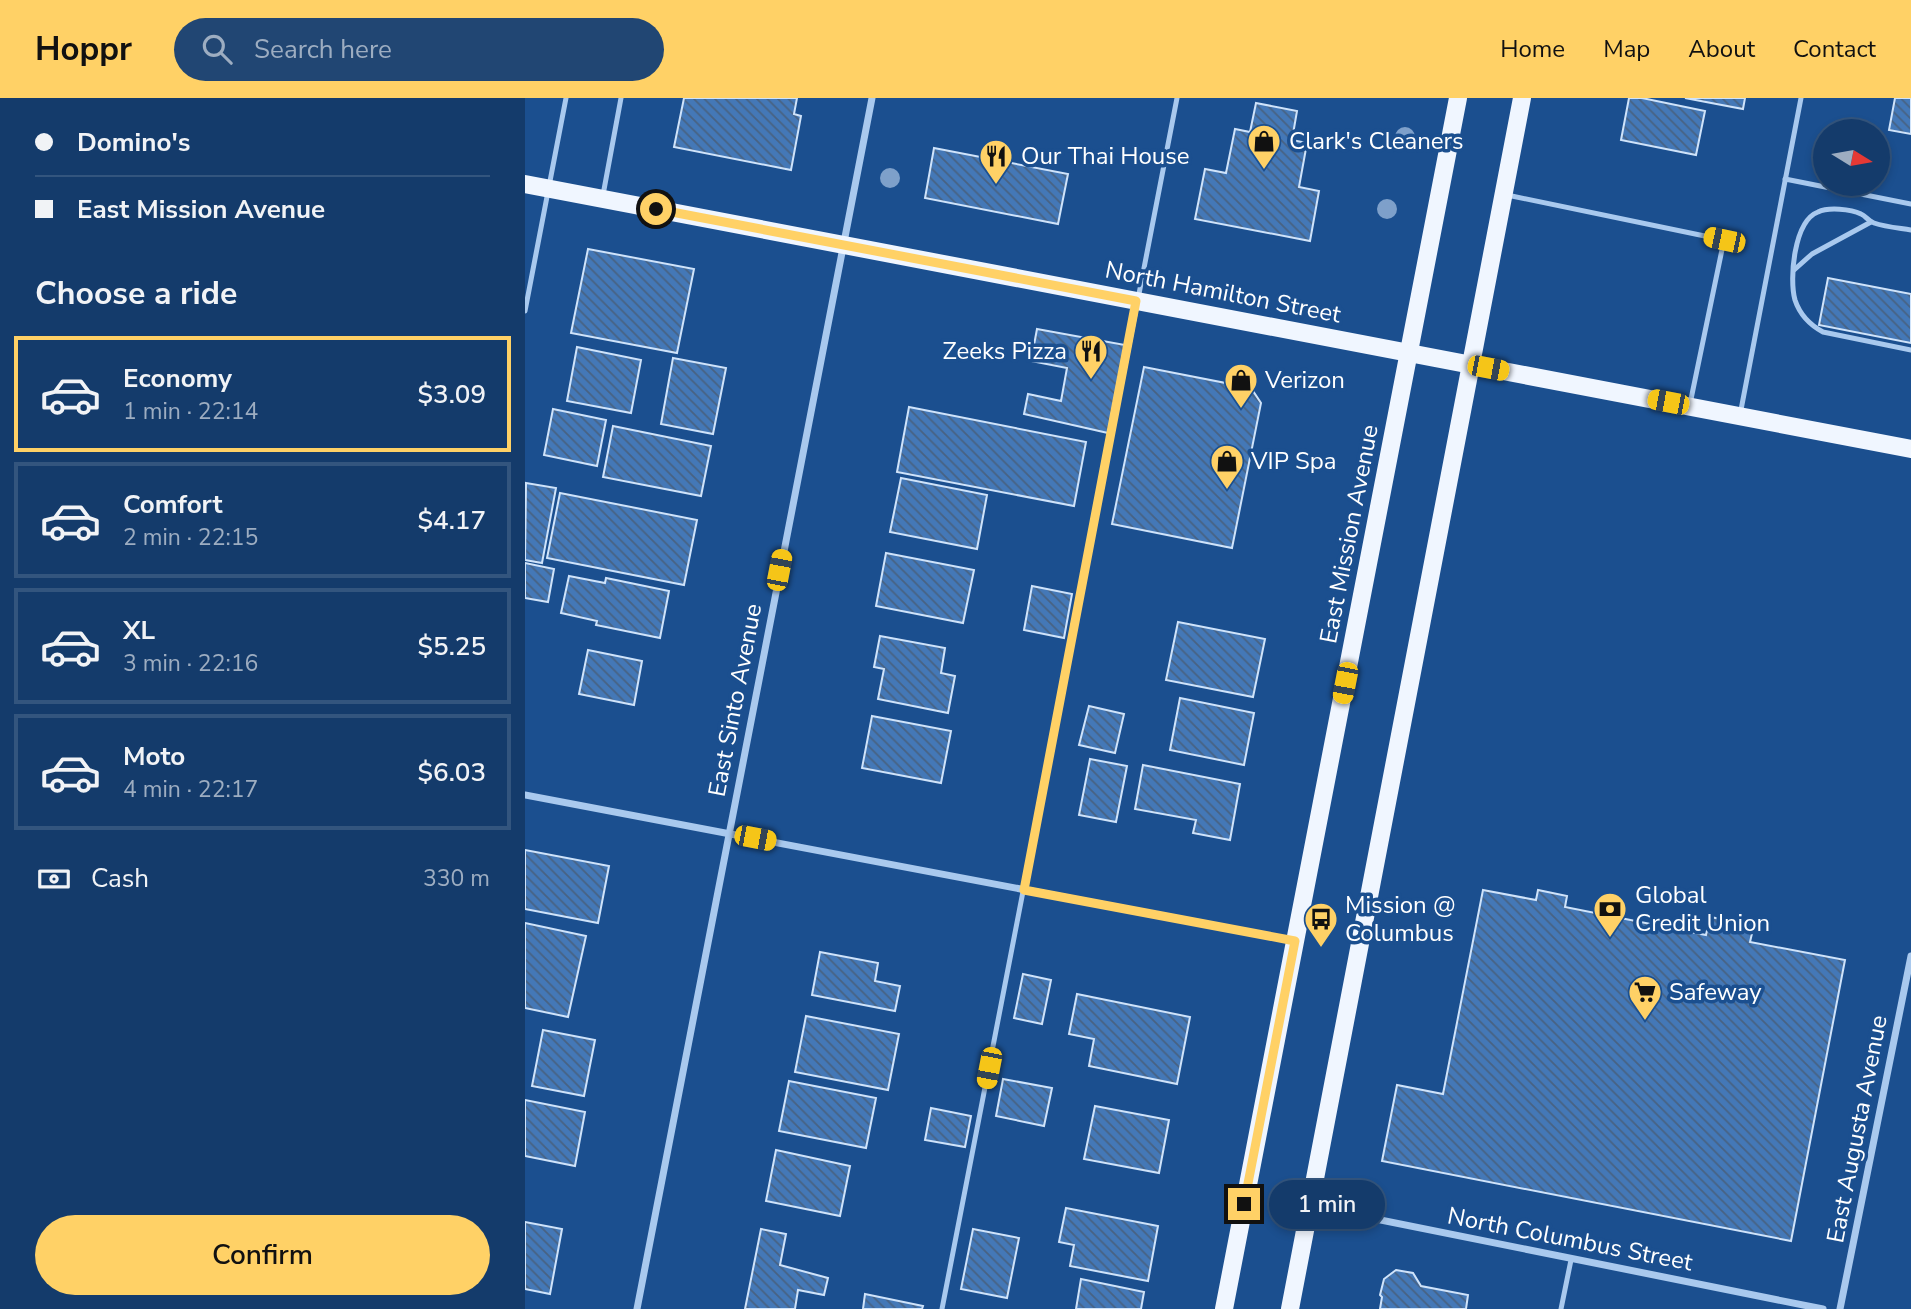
<!DOCTYPE html>
<meta charset="utf-8">
<style>
:root{--surface:#143b6b;--page:#214673;--text:#f1f3f6;--muted:#9dadc1;--line:#33557e;--accent:#ffd166}
body{margin:0;font-family:"Nunito Sans",sans-serif;background:var(--page);color:var(--text);height:100vh;display:flex;flex-direction:column;font-size:26px;white-space:nowrap}
*{box-sizing:border-box;margin:0}
p{font-size:23px;color:var(--muted)}
.icon{flex:none;width:38px;height:38px;fill:none;stroke:currentColor;stroke-width:2;stroke-linecap:round;stroke-linejoin:round}
.map{position:relative;flex:1;overflow:hidden}
.side{display:flex;flex-direction:column;background:var(--surface);width:525px}
.side>*{flex:none}
.banner{display:grid;align-content:center;height:154px;padding:0 35px;background:var(--surface)}
.needle{width:46px;rotate:101deg}
.controls{position:absolute;left:1288px;top:21px;display:grid;gap:14px}
.controls a{display:grid;place-items:center;width:77px;height:77px;border-radius:50%;background:var(--surface);box-shadow:0 4px 10px #0003,0 0 0 2px var(--line);font-size:35px}
.end{position:absolute;width:32px;height:32px;margin:-16px;border:9px solid #ffd166;background:#111;box-shadow:0 0 0 4px #111}
.from{border-radius:50%}
.bubble{position:absolute;height:49px;border-radius:24px;background:var(--surface);box-shadow:0 4px 10px #0003,0 0 0 2px var(--line);font-size:23px;font-weight:600;line-height:49px;text-align:center}
.car{position:absolute;width:21px;height:42px;margin:-21px -10px;border-radius:9px;box-shadow:0 0 5px 2px #0007;background:linear-gradient(#f5c518 24%,#345 0 40%,#f5c518 0 76%,#345 0 86%,#f5c518 0)}
.banner b{display:flex;align-items:center;gap:24px;height:66px;font-size:26px}
.banner b+b{border-top:2px solid var(--line)}
.banner i{width:18px;height:18px;background:var(--text)}
ul{padding:0;list-style:none}
li{display:flex;align-items:center;gap:21px;height:116px;margin:0 14px 10px;padding:0 21px;border:4px solid var(--line);border-radius:0px}
li div{flex:1}
li b{display:block;font-size:26px}
li em{font-style:normal;font-weight:600}
li.on{border-color:var(--accent)}
li>.icon{width:63px;height:63px;stroke-width:1.5}
h2{padding:0 35px;font-size:32px;line-height:84px}
.pay{display:flex;align-items:center;gap:18px;height:77px;padding:0 35px;font-size:26px}
.pay p{margin-inline-start:auto}
.primary-button{display:flex;gap:14px;margin-top:auto;padding:14px 35px}
.primary-button a{flex:1;height:80px;border-radius:42px;background:var(--accent);color:#111;font-size:28px;font-weight:600;line-height:80px;text-align:center}
header{display:flex;align-items:center;gap:42px;box-sizing:border-box;height:98px;padding:0 35px;background:var(--accent);color:#111}
header strong{font-size:33px}
nav{display:flex;gap:38px;margin-inline-start:auto;font-size:24px}
.search{width:490px;height:63px;background:var(--page);display:flex;align-items:center;gap:18px;box-sizing:border-box;padding:0 24px;border-radius:38px;color:var(--muted);font-size:26px}
main{display:flex;flex:1;min-height:0}
.map>svg:first-child{display:block}
.building{fill:url(#building-back-hatch);stroke:#cfe3fa;stroke-width:2}
.lines{fill:none;stroke-linecap:round;stroke-linejoin:round}
.service{stroke:#a9c9ee;stroke-width:5}
.minor{stroke:#a9c9ee;stroke-width:7}
.primary{stroke:#f0f6ff;stroke-width:18}
.tree{fill:#7ea0ca}
.route{stroke:#ffd166;stroke-width:9}
.labels{text-anchor:middle;stroke-width:7;stroke-linejoin:round;paint-order:stroke}
.poi-label{font-size:24px;fill:#fff;stroke:#1b4f8f;text-anchor:start}
.street-label{font-size:24px;fill:#fff;stroke:#1b4f8f}
</style>
<header>
<strong>Hoppr</strong>
<div class="search"><svg class="icon" aria-label="search" viewBox="0 0 24 24"><circle cx="10" cy="10" r="6"/><path d="M15 15l6 6"/></svg>Search here</div>
<nav><a>Home</a><a>Map</a><a>About</a><a>Contact</a></nav>
</header>
<main>
<section class="side">
<div class="banner">
<b><i class="from"></i>Domino's</b>
<b><i></i>East Mission Avenue</b>
</div>
<h2>Choose a ride</h2>
<ul>
<li class="on"><svg class="icon" aria-label="car" viewBox="0 0 24 24"><path d="M5 17H2v-5l4-1 3-4h7l3 4 3 1v5h-3M9 17h6M6 11h13"/><circle cx="7" cy="17" r="2"/><circle cx="17" cy="17" r="2"/></svg><div><b>Economy</b><p>1 min · 22:14</p></div><em>$3.09</em></li>
<li><svg class="icon" aria-label="car" viewBox="0 0 24 24"><path d="M5 17H2v-5l4-1 3-4h7l3 4 3 1v5h-3M9 17h6M6 11h13"/><circle cx="7" cy="17" r="2"/><circle cx="17" cy="17" r="2"/></svg><div><b>Comfort</b><p>2 min · 22:15</p></div><em>$4.17</em></li>
<li><svg class="icon" aria-label="car" viewBox="0 0 24 24"><path d="M5 17H2v-5l4-1 3-4h7l3 4 3 1v5h-3M9 17h6M6 11h13"/><circle cx="7" cy="17" r="2"/><circle cx="17" cy="17" r="2"/></svg><div><b>XL</b><p>3 min · 22:16</p></div><em>$5.25</em></li>
<li><svg class="icon" aria-label="car" viewBox="0 0 24 24"><path d="M5 17H2v-5l4-1 3-4h7l3 4 3 1v5h-3M9 17h6M6 11h13"/><circle cx="7" cy="17" r="2"/><circle cx="17" cy="17" r="2"/></svg><div><b>Moto</b><p>4 min · 22:17</p></div><em>$6.03</em></li>
</ul>
<div class="pay"><svg class="icon" aria-label="cash" viewBox="0 0 24 24"><path d="M3 7h18v10H3z"/><circle cx="12" cy="12" r="2"/></svg>Cash<p>330 m</p></div>
<div class="primary-button"><a>Confirm</a></div>
</section>
<div class="map">
<svg width="1386" height="1211" viewBox="0 0 1386 1211">
<defs>
<pattern id="building-back-hatch" width="6" height="6" patternUnits="userSpaceOnUse" patternTransform="scale(1.75)"><rect width="6" height="6" fill="#4478b7"/><path d="M-1 5l2 2M0 0l6 6M5-1l2 2" fill="none" stroke="#486282"/></pattern>
</defs>
<rect width="100%" height="100%" fill="#1b4f8f"/>
<g class="building">
<polygon points="159,0 272,0 269,16 276,18 266,72 149,49"/>
<polygon points="1104,0 1117,0 1180,13 1171,57 1096,42"/>
<polygon points="1160,0 1220,0 1218,11"/>
<polygon points="1370,0 1386,0 1386,36 1364,32"/>
<polygon points="731,5 772,13 767,42 782,45 774,89 794,93 785,143 670,121 680,71 701,75 710,31 725,34"/>
<polygon points="409,50 543,76 533,126 400,100"/>
<polygon points="63,151 169,171 152,255 46,235"/>
<polygon points="1303,180 1386,196 1386,245 1294,227"/>
<polygon points="512,231 600,247 583,335 499,316 503,296 536,303 542,270 506,263"/>
<polygon points="52,249 116,262 106,315 42,303"/>
<polygon points="148,260 201,270 188,336 136,326"/>
<polygon points="619,269 726,290 736,305 707,450 587,426"/>
<polygon points="384,309 561,344 549,408 372,374"/>
<polygon points="28,311 81,322 72,368 19,357"/>
<polygon points="88,328 186,348 176,398 78,379"/>
<polygon points="376,380 462,397 452,451 365,434"/>
<polygon points="1,385 31,390 17,465 0,462"/>
<polygon points="35,395 172,422 159,487 22,460"/>
<polygon points="361,455 449,472 438,525 351,508"/>
<polygon points="0,465 29,471 23,504 0,500"/>
<polygon points="44,478 80,485 81,480 144,493 135,540 71,527 72,523 36,515"/>
<polygon points="507,488 547,496 539,540 499,532"/>
<polygon points="653,524 740,541 728,599 641,582"/>
<polygon points="355,538 420,550 416,575 430,578 423,615 353,601 359,571 349,569"/>
<polygon points="63,552 117,563 109,607 54,596"/>
<polygon points="655,600 729,615 719,667 645,652"/>
<polygon points="564,608 599,616 590,655 554,647"/>
<polygon points="347,618 426,633 416,685 337,670"/>
<polygon points="565,661 602,668 591,724 554,717"/>
<polygon points="618,667 715,686 705,742 668,735 671,722 610,711"/>
<polygon points="0,752 84,768 73,825 0,811"/>
<polygon points="958,792 1011,802 1013,792 1042,798 1040,809 1181,837 1185,819 1229,827 1225,844 1320,862 1266,1143 857,1063 872,987 918,996"/>
<polygon points="0,825 61,838 43,919 0,910"/>
<polygon points="295,854 353,865 350,883 375,888 370,913 287,897"/>
<polygon points="498,876 526,882 517,926 489,920"/>
<polygon points="552,896 665,919 652,986 564,968 569,941 544,936"/>
<polygon points="281,918 374,936 363,992 270,974"/>
<polygon points="18,932 70,942 59,998 7,988"/>
<polygon points="478,981 527,990 519,1028 471,1018"/>
<polygon points="264,983 351,1000 341,1050 254,1033"/>
<polygon points="0,1002 60,1014 50,1068 0,1058"/>
<polygon points="570,1008 644,1022 634,1075 559,1061"/>
<polygon points="406,1010 446,1018 440,1049 400,1042"/>
<polygon points="251,1052 325,1068 315,1118 241,1103"/>
<polygon points="541,1110 633,1128 623,1183 545,1168 549,1147 534,1144"/>
<polygon points="0,1124 37,1131 25,1196 0,1191"/>
<polygon points="236,1131 261,1136 255,1167 303,1180 299,1197 273,1192 270,1211 220,1211"/>
<polygon points="448,1131 494,1140 482,1200 436,1191"/>
<polygon points="871,1172 888,1175 896,1188 943,1197 941,1211 855,1211 857,1199 855,1197 859,1181"/>
<polygon points="556,1181 619,1194 616,1211 551,1211"/>
<polygon points="340,1196 398,1208 397,1211 338,1211"/>
</g>
<g class="lines">
<g class="service">
<polyline points="1260,81 1386,106"/>
<polyline points="78,97 96,0"/>
<polyline points="982,97 1199,142 1165,306"/>
<path d="M 1386,132 C 1374,130 1361,129 1349,125 C 1343,123 1341,118 1336,116 C 1326,111 1303,109 1293,114 C 1269,123 1264,181 1270,202 C 1275,217 1285,227 1298,234 L 1386,252"/>
<polyline points="1269,172 1287,156 1346,124"/>
<polyline points="0,213 41,0"/>
<polyline points="1215,317 1276,0"/>
<polyline points="417,1211 652,0"/>
<polyline points="1036,1211 1046,1162"/>
</g>
<g class="minor">
<polyline points="0,697 770,843"/>
<polyline points="786,1108 1298,1211"/>
<polyline points="112,1211 347,0"/>
<polyline points="1315,1211 1386,858"/>
</g>
<g class="primary">
<polyline points="0,86 1386,351"/>
<polyline points="699,1211 933,0"/>
<polyline points="765,1211 997,0"/>
</g>
</g>
<g class="tree">
<circle cx="880" cy="39" r="10"/>
<circle cx="365" cy="80" r="10"/>
<circle cx="862" cy="111" r="10"/>
</g>
<g class="lines">
<polyline class="route" points="131,111 611,203 499,792 770,843 719,1106"/>
</g>
<defs>
<symbol id="shop-pin" viewBox="-11 -11 22 30"><path d="M0 17L-7.5 6A9.5 9.5 0 1 1 7.5 6Z" fill="#ffd166" stroke="#1b4f8f"/><path d="M-5-2.5h2.3a2.7 3.5 0 0 1 5.4 0H5L5.5 6h-11ZM-1.5-2.5h3a1.5 2.3 0 0 0-3 0Z" fill="#111"/></symbol>
<symbol id="restaurant-pin" viewBox="-11 -11 22 30"><path d="M0 17L-7.5 6A9.5 9.5 0 1 1 7.5 6Z" fill="#ffd166" stroke="#1b4f8f"/><path d="M-5-6h1v4h1v-4h1v4h1v-4h1v5L-1.5 .5V6h-2V.5L-5-1ZM5-6V6H3V1.5H1.5Q1.5-4 5-6Z" fill="#111"/></symbol>
<symbol id="bank-pin" viewBox="-11 -11 22 30"><path d="M0 17L-7.5 6A9.5 9.5 0 1 1 7.5 6Z" fill="#ffd166" stroke="#1b4f8f"/><path d="M-6-4H6V4H-6ZM0-2.3a2.3 2.3 0 1 0 0 4.6a2.3 2.3 0 1 0 0-4.6Z" fill="#111"/></symbol>
<symbol id="bus-pin" viewBox="-11 -11 22 30"><path d="M0 17L-7.5 6A9.5 9.5 0 1 1 7.5 6Z" fill="#ffd166" stroke="#1b4f8f"/><path d="M-5-6H5V4H4V6H2V4H-2V6H-4V4H-5ZM-3.5-4V0h7V-4ZM-3.5 1.2v1.5H-2V1.2ZM2 1.2v1.5H3.5V1.2Z" fill="#111"/></symbol>
<symbol id="supermarket-pin" viewBox="-11 -11 22 30"><path d="M0 17L-7.5 6A9.5 9.5 0 1 1 7.5 6Z" fill="#ffd166" stroke="#1b4f8f"/><path d="M-6-5.5h2.5l.6 2H6L4.5 2H-2.5L-4.4-4H-6ZM-1.5 3.2a1.3 1.3 0 1 0 .1 0ZM3 3.2a1.3 1.3 0 1 0 .1 0Z" fill="#111"/></symbol>
</defs>
<g fill-rule="evenodd">
<use href="#shop-pin" x="720" y="24" width="38" height="52"/>
<use href="#restaurant-pin" x="452" y="39" width="38" height="52"/>
<use href="#restaurant-pin" x="547" y="234" width="38" height="52"/>
<use href="#shop-pin" x="697" y="263" width="38" height="52"/>
<use href="#shop-pin" x="683" y="344" width="38" height="52"/>
<use href="#bank-pin" x="1066" y="792" width="38" height="52"/>
<use href="#bus-pin" x="777" y="802" width="38" height="52"/>
<use href="#supermarket-pin" x="1101" y="875" width="38" height="52"/>
</g>
<g class="labels">
<g class="poi-label">
<text x="764" y="51">Clark's Cleaners</text>
<text x="496" y="66">Our Thai House</text>
<text x="542" y="261" text-anchor="end">Zeeks Pizza</text>
<text x="740" y="290">Verizon</text>
<text x="726" y="371">VIP Spa</text>
<text x="1110" y="805">Global<tspan x="1110" dy="28">Credit Union</tspan></text>
<text x="820" y="815">Mission @<tspan x="820" dy="28">Columbus</tspan></text>
<text x="1144" y="902">Safeway</text>
</g>
<g class="street-label">
<text transform="translate(698 194) rotate(11)" y="8">North Hamilton Street</text>
<text transform="translate(824 436) rotate(-79)" y="8">East Mission Avenue</text>
<text transform="translate(210 602) rotate(-79)" y="8">East Sinto Avenue</text>
<text transform="translate(1332 1031) rotate(-79)" y="8">East Augusta Avenue</text>
<text transform="translate(1045 1141) rotate(11)" y="8">North Columbus Street</text>
</g>
</g>
</svg>
<div class="controls">
<a><svg class="needle" viewBox="-14 -14 28 28"><path d="M0-13l5 13h-10z" fill="#e53935"/><path d="M0 13l5-13h-10z" fill="#9dadc1"/></svg></a>
</div>
<i class="end from" style="left:131px;top:111px"></i>
<i class="end" style="left:719px;top:1106px"></i>
<div class="bubble" style="left:744px;top:1082px;width:116px">1 min</div>
<i class="car" style="left:1199px;top:142px;rotate:282deg"></i>
<i class="car" style="left:963px;top:270px;rotate:101deg"></i>
<i class="car" style="left:1143px;top:304px;rotate:281deg"></i>
<i class="car" style="left:254px;top:472px;rotate:11deg"></i>
<i class="car" style="left:820px;top:585px;rotate:191deg"></i>
<i class="car" style="left:230px;top:740px;rotate:101deg"></i>
<i class="car" style="left:464px;top:970px;rotate:191deg"></i>
</div>
</main>
